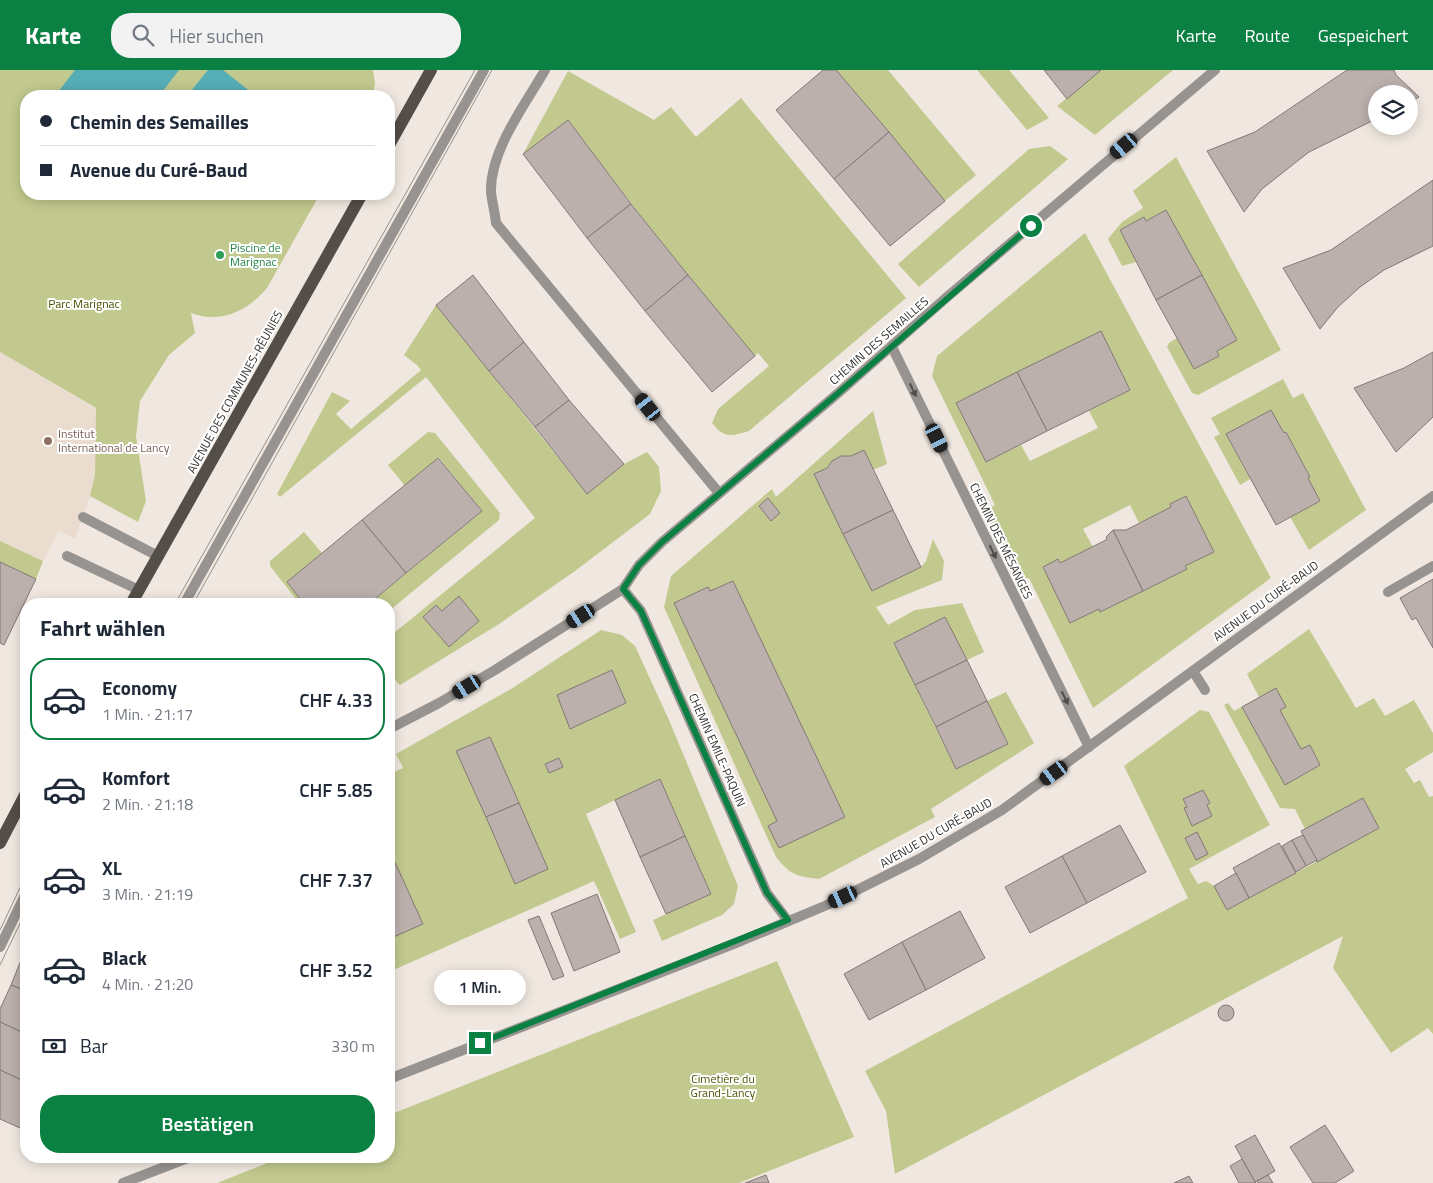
<!DOCTYPE html>
<html lang="de">
<meta charset="utf-8">
<style>
:root{--surface:#fff;--page:#f2f2f3;--text:#1f2937;--muted:#747a83;--line:#e0e1e3;--accent:#0b8043}
body{margin:0;font-family:"Titillium Web",sans-serif;background:var(--page);color:var(--text);height:100vh;display:flex;flex-direction:column;font-size:19px;white-space:nowrap}
*{box-sizing:border-box;margin:0}
p{font-size:16px;color:var(--muted)}
.icon{flex:none;width:28px;height:28px;fill:none;stroke:currentColor;stroke-width:2;stroke-linecap:round;stroke-linejoin:round}
.map{position:relative;flex:1;overflow:hidden}
.details{position:absolute;left:20px;top:528px;width:375px;height:565px;display:flex;flex-direction:column;background:var(--surface);border-radius:20px;box-shadow:0 2px 12px #0003}
.details>*{flex:none}
.top-card{position:absolute;left:20px;top:20px;width:375px;height:110px;border-radius:20px;box-shadow:0 2px 12px #0003;display:grid;align-content:center;height:110px;padding:0 20px;background:var(--surface)}
.fabs{position:absolute;left:1368px;top:15px;display:grid;gap:10px}
.fabs a{display:grid;place-items:center;width:50px;height:50px;border-radius:50%;background:var(--surface);box-shadow:0 2px 12px #0003;font-size:25px}
.end{position:absolute;width:22px;height:22px;margin:-11px;border:6px solid #0b8043;background:#fff;box-shadow:0 0 0 2px #fff}
.from{border-radius:50%}
.bubble{position:absolute;height:35px;border-radius:18px;background:var(--surface);box-shadow:0 2px 12px #0003;font-size:16px;font-weight:600;line-height:35px;text-align:center}
.car{position:absolute;width:15px;height:30px;margin:-15px -8px;border-radius:6px;box-shadow:0 0 4px 1px #0007;background:linear-gradient(#222 24%,#8ab4d8 0 40%,#222 0 76%,#8ab4d8 0 86%,#222 0)}
.top-card b{display:flex;align-items:center;gap:18px;height:48px;font-size:19px}
.top-card b+b{border-top:1px solid var(--line)}
.top-card i{width:12px;height:12px;background:var(--text)}
ul{padding:0;list-style:none}
li{display:flex;align-items:center;gap:15px;height:82px;margin:0 10px 8px;padding:0 10px;border:2px solid transparent;border-radius:20px}
li div{flex:1}
li b{display:block;font-size:19px}
li em{font-style:normal;font-weight:600}
li.current{border-color:var(--accent)}
li>.icon{width:45px;height:45px;stroke-width:1.5}
h2{padding:0 20px;font-size:22px;line-height:60px}
.pay{display:flex;align-items:center;gap:12px;height:55px;padding:0 20px;font-size:19px}
.pay p{margin-inline-start:auto}
.action{display:flex;gap:10px;margin-top:auto;padding:10px 20px}
.action a{flex:1;height:58px;border-radius:20px;background:var(--accent);color:#fff;font-size:20px;font-weight:600;line-height:58px;text-align:center}
header{display:flex;align-items:center;gap:30px;box-sizing:border-box;height:70px;padding:0 25px;background:var(--accent);color:#fff}
header strong{font-size:24px}
nav{display:flex;gap:28px;margin-inline-start:auto;font-size:18px}
.search{width:350px;height:45px;background:var(--page);display:flex;align-items:center;gap:12px;box-sizing:border-box;padding:0 18px;border-radius:20px;color:var(--muted);font-size:19px}
.map>svg:first-child{display:block}
.built{fill:#eadccf}
.green{fill:#c2c98e;fill-rule:evenodd}
.water{fill:#55adb6}
.building{fill:#bcb0ad;stroke:#837876}
.lines{fill:none;stroke-linecap:round;stroke-linejoin:round}
.service{stroke:#979390;stroke-width:10}
.pedestrian{stroke:#979390;stroke-width:10}
.minor{stroke:#979390;stroke-width:10}
.tertiary{stroke:#979390;stroke-width:10}
.primary{stroke:#544e48;stroke-width:12}
.tram{stroke:#96908a;stroke-width:1}
.oneway{fill:#504d4a}
.route{stroke:#0b8043;stroke-width:6}
.leisure-dot{fill:#2e9e5b;stroke:#fff;stroke-width:2}
.education-dot{fill:#8d6e63;stroke:#fff;stroke-width:2}
.labels{text-anchor:middle;stroke-width:4;stroke-linejoin:round;paint-order:stroke}
.leisure-label{font-size:12px;fill:#27864d;stroke:#fff;text-anchor:start}
.park-label{font-size:12px;fill:#4f5305;stroke:#fff}
.street-label{font-size:12px;fill:#322f2c;stroke:#fff}
.education-label{font-size:12px;fill:#785e54;stroke:#fff;text-anchor:start}
</style>
<header>
<strong>Karte</strong>
<div class="search"><svg class="icon" aria-label="search" viewBox="0 0 24 24"><circle cx="10" cy="10" r="6"/><path d="M15 15l6 6"/></svg>Hier suchen</div>
<nav><a>Karte</a><a>Route</a><a>Gespeichert</a></nav>
</header>
<div class="map">
<svg width="1433" height="1113" viewBox="0 0 1433 1113">
<rect width="100%" height="100%" fill="#f0e8e0"/>
<polygon class="built" points="0,282 96,339 95,404 90,426 75,469 59,461 43,491 0,471"/>
<g class="green">
<path d="M 0,0 L 373,0 L 375,13 L 373,26 L 26,26 L 26,124 L 320,124 L 267,218 C 253,235 233,248 210,247 C 204,247 197,245 191,243 L 195,263 L 169,285 L 140,331 L 136,366 L 146,431 L 138,452 L 90,426 L 95,404 L 96,338 L 0,282 Z"/>
<polygon points="836,0 888,0 976,105 945,131"/>
<polygon points="977,0 1009,0 1049,48 1027,60"/>
<polygon points="1101,0 1173,0 1095,65 1057,36"/>
<path d="M 568,1 L 654,50 L 671,37 L 696,67 L 741,28 L 906,228 L 749,361 C 732,366 724,369 712,353 L 718,339 L 769,296 L 758,283 L 755,286 C 690,209 628,131 568,50 L 523,84 Z"/>
<polygon points="1050,76 1068,89 919,217 898,194 1029,79"/>
<polygon points="1176,87 1281,280 1198,325 1192,323 1167,277 1169,273 1177,268 1194,299 1219,286 1217,281 1237,270 1166,140 1146,151 1144,147 1120,160 1136,192 1122,196 1108,169 1122,152 1143,138 1133,121"/>
<path d="M 1085,163 L 1271,508 L 1093,638 L 1029,508 L 1019,509 L 984,441 L 995,435 L 932,306 L 937,286 ZM 1101,262 L 1130,320 L 1089,341 L 1098,358 L 1030,391 L 1021,375 L 986,392 L 957,333 ZM 1170,434 L 1214,482 L 1185,496 L 1187,499 L 1100,542 L 1099,539 L 1070,552 L 1043,497 L 1058,490 L 1060,493 L 1093,477 L 1083,459 L 1130,435 L 1139,453 L 1171,437 Z"/>
<polygon points="436,235 587,424 624,394 647,382 659,397 661,421 650,444 575,501 499,554 400,615 394,609 389,612 389,567 535,448 426,307 280,427 277,424 332,322 350,331 336,344 351,359 421,300 417,295 404,285"/>
<polygon points="1283,309 1293,328 1303,323 1366,440 1309,480 1290,447 1320,431 1308,408 1310,407 1286,362 1226,364 1250,409 1240,415 1214,367 1220,364 1211,348"/>
<path d="M 873,341 L 887,394 L 873,400 L 863,380 C 860,382 856,385 852,386 C 841,388 836,386 827,397 L 872,521 L 921,497 L 926,491 L 933,469 L 944,491 L 942,510 L 876,537 L 888,555 L 915,540 L 962,533 L 984,582 L 967,590 L 945,548 L 894,573 L 956,699 L 1008,674 L 987,631 L 1006,622 L 1034,673 L 931,739 L 935,747 L 819,809 C 797,806 791,806 776,787 L 664,537 L 671,506 L 772,419 L 776,427 Z"/>
<polygon points="428,362 435,363 500,443 499,450 389,541 389,534 369,534 482,441 439,388 405,416 388,395"/>
<polygon points="304,462 322,483 287,512 304,534 300,534 270,496 270,491"/>
<polygon points="0,471 43,491 36,509 0,492"/>
<polygon points="1309,559 1356,638 1374,628 1385,646 1414,630 1433,663 1433,682 1405,699 1414,713 1420,710 1429,727 1433,726 1433,964 1428,958 1391,983 1333,898 1343,866 895,1104 886,1041 865,1001 1188,828 1124,696 1200,640 1209,642 1270,755 1189,799 1198,814 1206,811 1214,816 1227,840 1379,758 1363,728 1305,759 1295,739 1280,738 1224,635 1228,633 1234,641 1259,627 1247,604"/>
<polygon points="601,560 622,565 635,576 669,650 738,816 734,834 722,845 662,871 653,850 711,824 659,709 586,744 636,862 620,869 594,811 389,902 389,701 390,704 403,698 396,684 511,619"/>
<polygon points="777,891 854,1067 739,1113 217,1113 285,1086 389,1086 389,1045"/>
</g>
<g class="water">
<polygon points="75,0 179,0 159,26 55,26"/>
<polygon points="208,0 223,0 252,23 249,26 187,26"/>
</g>
<g class="building">
<polygon points="823,0 836,0 889,62 834,109 776,40"/>
<polygon points="1044,0 1101,0 1067,29"/>
<polygon points="1347,0 1394,0 1396,5 1419,27 1409,33 1409,24 1376,24 1376,49 1309,82 1262,119 1244,142 1207,81 1255,62"/>
<polygon points="568,50 631,134 587,168 523,84"/>
<polygon points="889,62 945,131 890,176 834,109"/>
<polygon points="1433,110 1433,176 1384,200 1360,217 1338,237 1320,259 1283,198 1331,180"/>
<polygon points="631,134 688,205 645,241 587,168"/>
<polygon points="1166,140 1202,205 1156,230 1120,160 1144,147 1146,151"/>
<polygon points="473,205 524,272 489,301 436,235"/>
<polygon points="688,205 755,286 712,322 645,241"/>
<polygon points="1202,205 1237,270 1217,281 1219,286 1194,299 1156,230"/>
<polygon points="1101,261 1130,320 1047,361 1017,302"/>
<polygon points="524,272 569,330 535,357 489,301"/>
<polygon points="1433,282 1433,347 1396,382 1354,318 1404,298"/>
<polygon points="1017,302 1047,361 986,392 956,333"/>
<polygon points="569,330 624,394 587,424 535,357"/>
<polygon points="1271,340 1284,363 1286,362 1310,407 1308,408 1320,431 1276,455 1226,364"/>
<polygon points="864,380 893,440 843,464 814,404 827,398 832,391 841,386 851,386"/>
<polygon points="438,388 482,441 406,503 362,450"/>
<polygon points="1186,426 1214,482 1185,496 1187,499 1143,521 1113,460 1126,460 1171,437 1170,434"/>
<polygon points="768,428 780,443 771,451 759,436"/>
<polygon points="893,440 921,497 872,521 843,464"/>
<polygon points="362,450 406,503 369,534 304,534 287,512"/>
<polygon points="1113,460 1143,521 1100,542 1099,539 1070,553 1043,497 1058,489 1060,493 1106,470 1107,466"/>
<polygon points="0,492 36,509 4,575 0,573"/>
<polygon points="1433,509 1433,578 1416,548 1412,550 1400,528"/>
<polygon points="733,511 845,747 779,778 768,756 777,751 674,533 708,517 710,521"/>
<polygon points="459,526 479,551 449,577 423,547 436,535 442,541"/>
<polygon points="945,547 967,590 915,615 894,573"/>
<polygon points="967,590 987,631 936,657 915,615"/>
<polygon points="612,600 626,633 570,659 557,625"/>
<polygon points="1276,618 1286,637 1280,640 1301,679 1310,675 1320,695 1285,715 1242,637"/>
<polygon points="987,631 1008,674 956,699 936,657"/>
<polygon points="490,667 519,733 486,747 456,681"/>
<polygon points="559,688 563,697 549,703 545,694"/>
<polygon points="660,709 685,766 640,787 615,730"/>
<polygon points="1203,720 1210,733 1207,735 1212,746 1192,756 1184,738 1187,737 1183,729"/>
<polygon points="1363,728 1379,758 1317,792 1301,761"/>
<polygon points="519,733 548,799 515,814 486,747"/>
<polygon points="1120,755 1146,802 1087,833 1062,786"/>
<polygon points="1197,762 1208,784 1196,790 1185,768"/>
<polygon points="1303,765 1317,790 1306,796 1292,770"/>
<polygon points="685,766 711,824 666,844 640,787"/>
<polygon points="1292,770 1306,796 1296,802 1282,776"/>
<polygon points="1279,773 1296,803 1249,828 1233,798"/>
<polygon points="389,778 393,788 389,790"/>
<polygon points="1062,786 1087,833 1030,863 1005,817"/>
<polygon points="393,788 423,854 389,869 389,790"/>
<polygon points="1236,803 1249,828 1227,840 1214,816"/>
<polygon points="597,824 620,882 574,901 551,843"/>
<polygon points="960,841 985,888 926,920 902,872"/>
<polygon points="539,846 564,906 553,910 528,850"/>
<polygon points="902,872 926,920 869,950 844,904"/>
<polygon points="26,878 26,921 11,915"/>
<polygon points="11,915 26,921 26,964 0,952 0,939"/>
<circle cx="1226" cy="943" r="8"/>
<polygon points="0,952 26,964 26,1012 0,1000"/>
<polygon points="0,1000 26,1012 26,1045 20,1058 0,1049"/>
<polygon points="26,1045 26,1061 20,1058"/>
<polygon points="1325,1055 1354,1101 1335,1113 1313,1113 1290,1077"/>
<polygon points="1255,1065 1275,1101 1255,1112 1235,1076"/>
<polygon points="79,1086 107,1086 92,1092"/>
<polygon points="1242,1089 1255,1112 1256,1113 1239,1113 1230,1096"/>
<polygon points="766,1105 769,1113 745,1113"/>
<polygon points="1268,1105 1273,1113 1258,1113 1257,1111"/>
<polygon points="1189,1106 1193,1113 1174,1113"/>
</g>
<g class="lines">
<g class="service">
<path d="M 545,0 C 525,35 490,80 491,122 C 492,132 495,143 496,153 L 719,423"/>
<polyline points="83,447 158,486"/>
<polyline points="67,486 139,520"/>
<polyline points="1388,522 1433,496"/>
<polyline points="184,534 484,0"/>
<polyline points="1193,601 1205,620"/>
<polyline points="0,877 26,823"/>
</g>
<polyline class="pedestrian" points="18,840 26,838"/>
<g class="minor">
<polyline points="892,277 1089,677"/>
<polyline points="623,519 641,541 767,823 788,851"/>
<polyline points="389,659 439,633 495,600 623,519 639,495 662,472 836,325 947,227 1215,0"/>
</g>
<g class="tertiary">
<polyline points="389,1009 741,871 827,835 919,789 1002,740 1433,426"/>
<polyline points="123,1113 193,1086"/>
</g>
<g class="primary">
<polyline points="389,75 431,0"/>
<polyline points="131,534 362,124"/>
<polyline points="0,773 26,723"/>
</g>
<g class="tram">
<polyline points="175,534 475,0"/>
<polyline points="193,534 492,0"/>
<polyline points="0,860 26,805"/>
<polyline points="0,895 26,841"/>
</g>
</g>
<defs><path id="oneway-solid" d="M-6-.8H1V-3.2L6.5 0L1 3.2V.8H-6Z" transform="scale(1.25)"/></defs>
<g class="oneway">
<use href="#oneway-solid" transform="translate(913 320) rotate(64)"/>
<use href="#oneway-solid" transform="translate(993 482) rotate(64)"/>
<use href="#oneway-solid" transform="translate(1065 628) rotate(64)"/>
</g>
<g class="lines">
<polyline class="route" points="480,973 788,850 767,823 641,541 623,519 639,495 662,472 836,325 1031,156"/>
</g>
<circle class="leisure-dot" cx="220" cy="185" r="5"/>
<circle class="education-dot" cx="48" cy="371" r="5"/>
<g class="labels">
<g class="leisure-label">
<text x="230" y="182">Piscine de<tspan x="230" dy="14">Marignac</tspan></text>
</g>
<g class="park-label">
<text x="84" y="238">Parc Marignac</text>
<text x="723" y="1013">Cimetière du<tspan x="723" dy="14">Grand-Lancy</tspan></text>
</g>
<g class="street-label">
<text transform="translate(879 271) rotate(-41)" y="4">CHEMIN DES SEMAILLES</text>
<text transform="translate(235 322) rotate(-61)" y="4">AVENUE DES COMMUNES-RÉUNIES</text>
<text transform="translate(1001 471) rotate(64)" y="4">CHEMIN DES MÉSANGES</text>
<text transform="translate(1266 531) rotate(-36)" y="4">AVENUE DU CURÉ-BAUD</text>
<text transform="translate(717 680) rotate(66)" y="4">CHEMIN EMILE-PAQUIN</text>
<text transform="translate(936 763) rotate(-30)" y="4">AVENUE DU CURÉ-BAUD</text>
</g>
<g class="education-label">
<text x="58" y="368">Institut<tspan x="58" dy="14">International de Lancy</tspan></text>
</g>
</g>
</svg>
<div class="fabs">
<a><svg class="icon" aria-label="layers" viewBox="0 0 24 24"><path d="M12 4l9 5-9 5-9-5zM3 14l9 5 9-5"/></svg></a>
</div>
<i class="end from" style="left:1031px;top:156px"></i>
<i class="end" style="left:480px;top:973px"></i>
<div class="bubble" style="left:434px;top:900px;width:92px">1 Min.</div>
<i class="car" style="left:1124px;top:76px;rotate:230deg"></i>
<i class="car" style="left:648px;top:337px;rotate:321deg"></i>
<i class="car" style="left:937px;top:368px;rotate:154deg"></i>
<i class="car" style="left:581px;top:546px;rotate:238deg"></i>
<i class="car" style="left:467px;top:617px;rotate:239deg"></i>
<i class="car" style="left:1054px;top:703px;rotate:234deg"></i>
<i class="car" style="left:843px;top:827px;rotate:245deg"></i>
<div class="top-card">
<b><i class="from"></i>Chemin des Semailles</b>
<b><i></i>Avenue du Curé-Baud</b>
</div>
<section class="details">
<h2>Fahrt wählen</h2>
<ul>
<li class="current"><svg class="icon" aria-label="car" viewBox="0 0 24 24"><path d="M5 17H2v-5l4-1 3-4h7l3 4 3 1v5h-3M9 17h6M6 11h13"/><circle cx="7" cy="17" r="2"/><circle cx="17" cy="17" r="2"/></svg><div><b>Economy</b><p>1 Min. · 21:17</p></div><em>CHF 4.33</em></li>
<li><svg class="icon" aria-label="car" viewBox="0 0 24 24"><path d="M5 17H2v-5l4-1 3-4h7l3 4 3 1v5h-3M9 17h6M6 11h13"/><circle cx="7" cy="17" r="2"/><circle cx="17" cy="17" r="2"/></svg><div><b>Komfort</b><p>2 Min. · 21:18</p></div><em>CHF 5.85</em></li>
<li><svg class="icon" aria-label="car" viewBox="0 0 24 24"><path d="M5 17H2v-5l4-1 3-4h7l3 4 3 1v5h-3M9 17h6M6 11h13"/><circle cx="7" cy="17" r="2"/><circle cx="17" cy="17" r="2"/></svg><div><b>XL</b><p>3 Min. · 21:19</p></div><em>CHF 7.37</em></li>
<li><svg class="icon" aria-label="car" viewBox="0 0 24 24"><path d="M5 17H2v-5l4-1 3-4h7l3 4 3 1v5h-3M9 17h6M6 11h13"/><circle cx="7" cy="17" r="2"/><circle cx="17" cy="17" r="2"/></svg><div><b>Black</b><p>4 Min. · 21:20</p></div><em>CHF 3.52</em></li>
</ul>
<div class="pay"><svg class="icon" aria-label="cash" viewBox="0 0 24 24"><path d="M3 7h18v10H3z"/><circle cx="12" cy="12" r="2"/></svg>Bar<p>330 m</p></div>
<div class="action"><a>Bestätigen</a></div>
</section>
</div>
